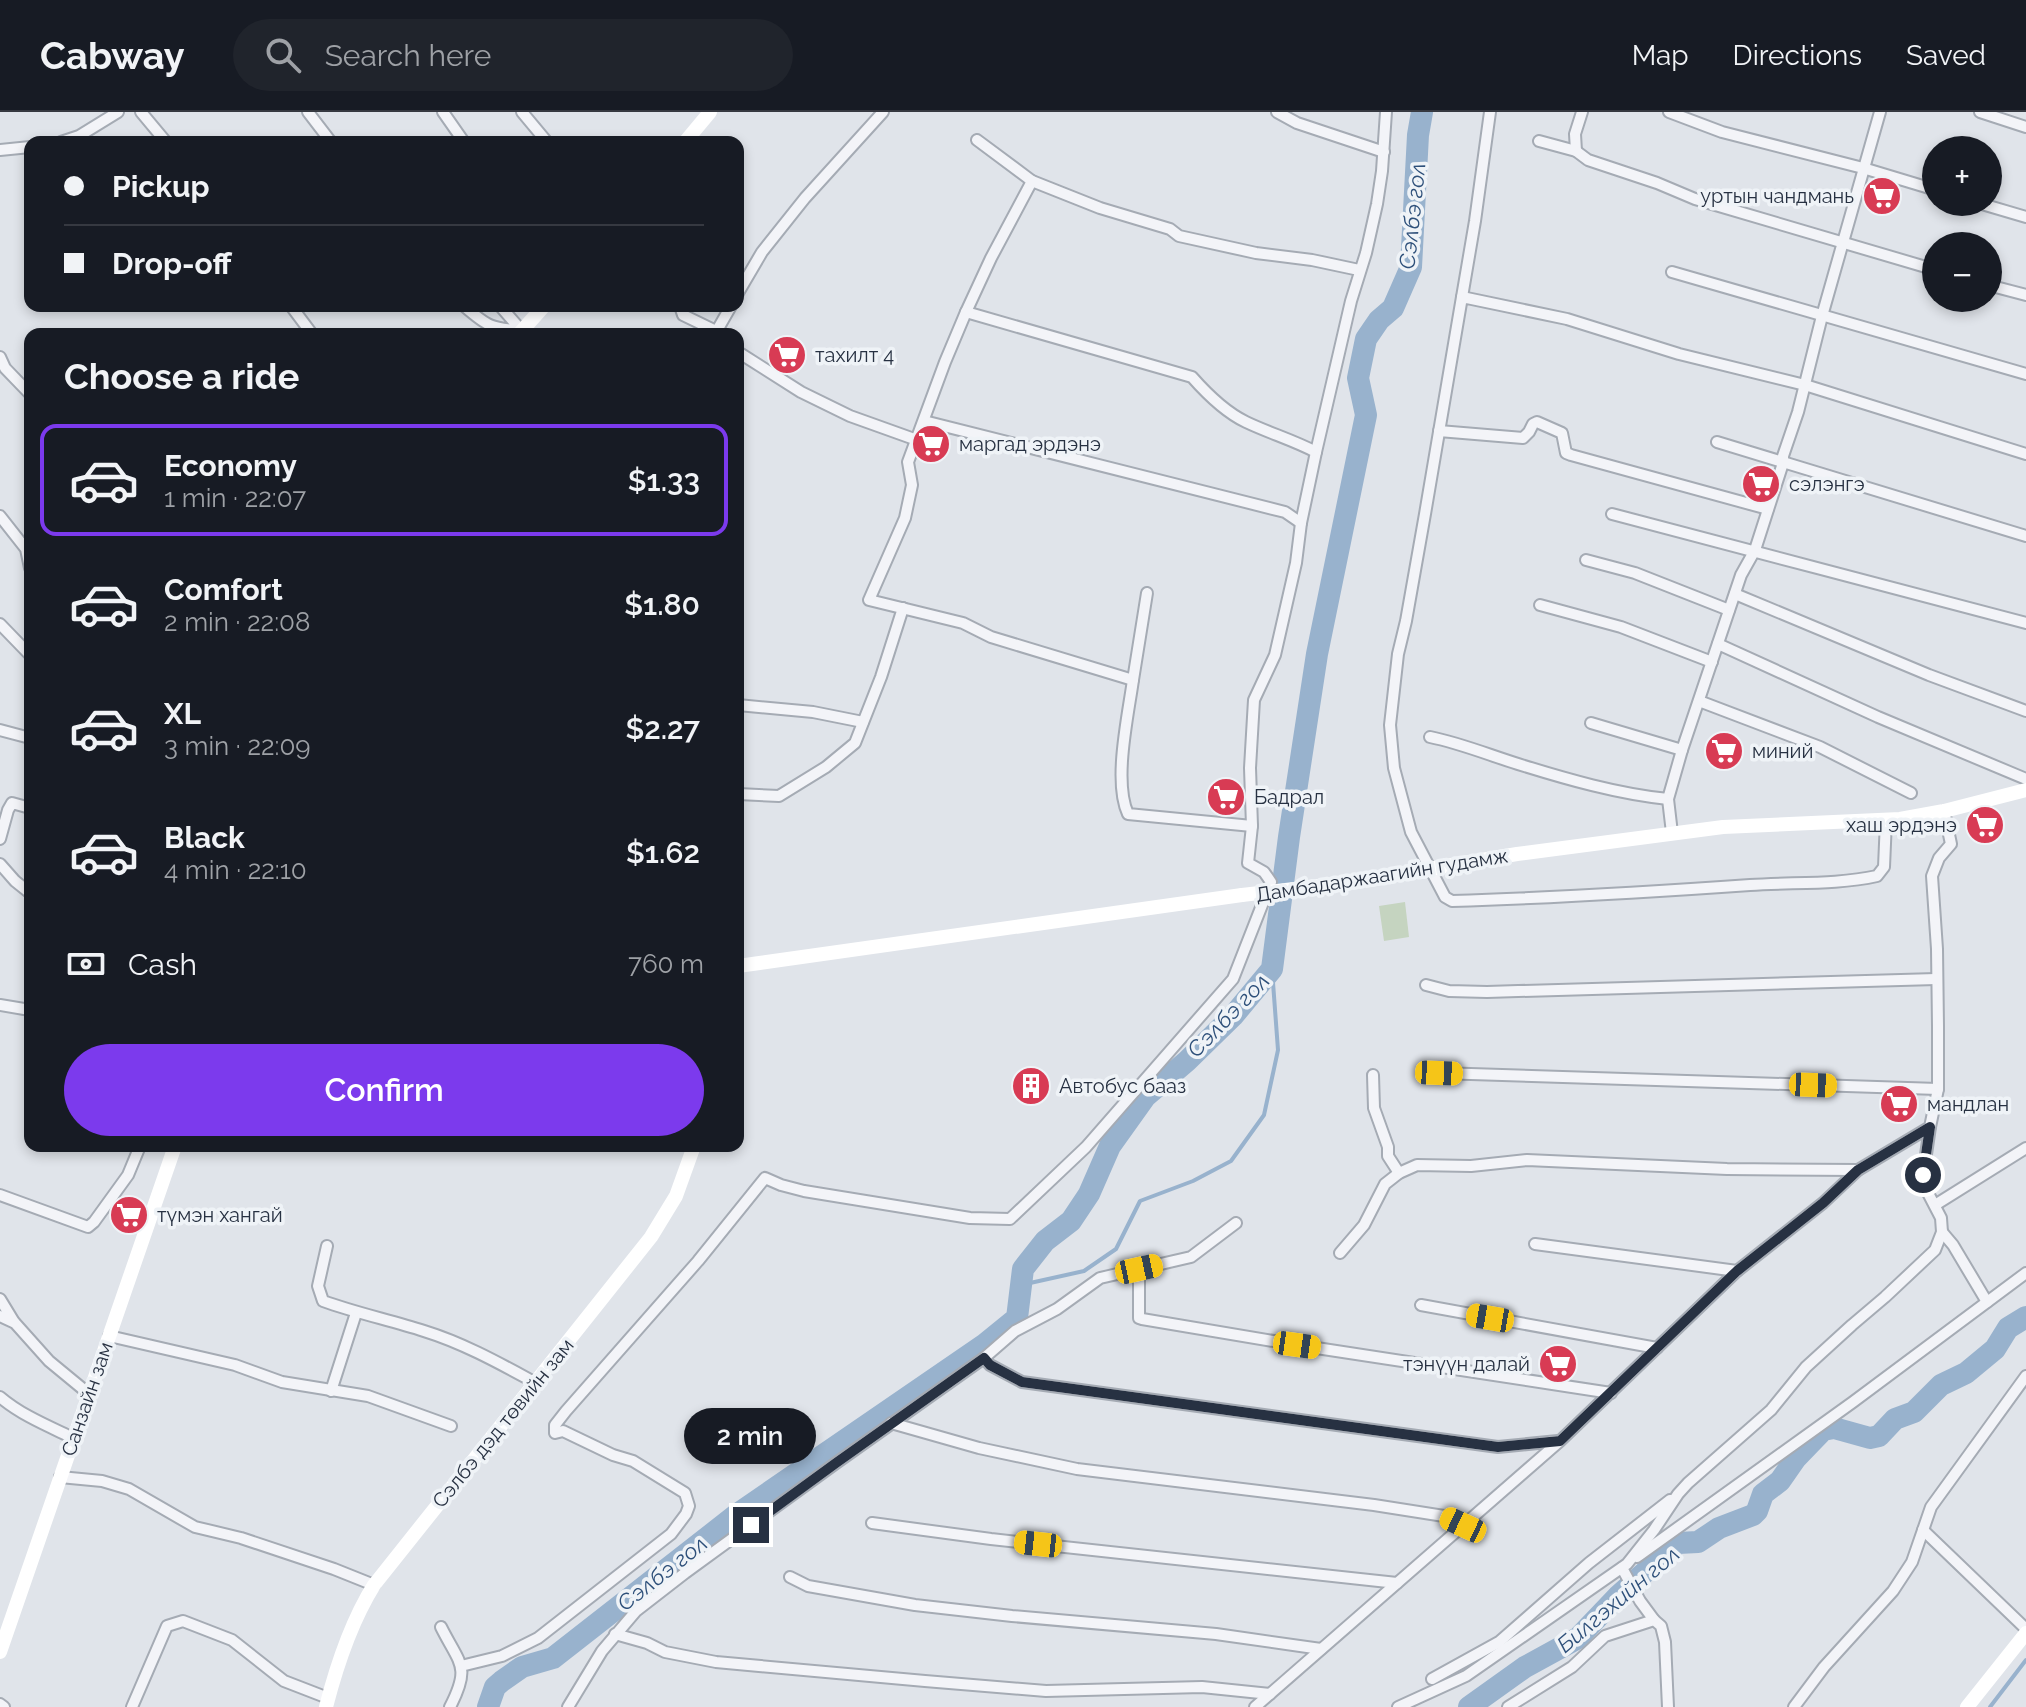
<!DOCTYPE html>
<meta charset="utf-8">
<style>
:root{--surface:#171b24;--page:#20242c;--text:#f1f3f6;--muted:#9ea1a6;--line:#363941;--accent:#7c3aed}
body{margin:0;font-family:Raleway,sans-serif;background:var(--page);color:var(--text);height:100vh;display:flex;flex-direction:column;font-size:30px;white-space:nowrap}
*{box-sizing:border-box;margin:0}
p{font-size:26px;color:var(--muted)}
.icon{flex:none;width:44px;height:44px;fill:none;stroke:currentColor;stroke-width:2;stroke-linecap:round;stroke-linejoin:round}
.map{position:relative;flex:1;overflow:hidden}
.details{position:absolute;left:24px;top:216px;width:720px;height:824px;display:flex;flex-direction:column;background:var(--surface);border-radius:16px;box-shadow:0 4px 12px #0003}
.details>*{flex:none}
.hud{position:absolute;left:24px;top:24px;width:720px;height:176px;border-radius:16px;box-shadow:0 4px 12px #0003;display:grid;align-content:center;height:176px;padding:0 40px;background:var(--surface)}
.tools{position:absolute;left:1922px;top:24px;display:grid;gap:16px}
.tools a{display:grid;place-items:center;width:80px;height:80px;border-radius:50%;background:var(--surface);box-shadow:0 4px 12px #0003;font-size:40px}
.end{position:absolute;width:36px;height:36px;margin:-18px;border:10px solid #273142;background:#fff;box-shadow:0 0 0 4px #fff}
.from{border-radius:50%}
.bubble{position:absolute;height:56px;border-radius:28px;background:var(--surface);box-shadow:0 4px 12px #0003;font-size:26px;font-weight:600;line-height:56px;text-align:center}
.car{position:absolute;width:24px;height:48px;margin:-24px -12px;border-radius:10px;box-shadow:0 0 6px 2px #0007;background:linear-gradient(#f5c518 24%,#345 0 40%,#f5c518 0 76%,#345 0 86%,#f5c518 0)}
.hud b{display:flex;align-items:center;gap:28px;height:76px;font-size:30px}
.hud b+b{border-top:2px solid var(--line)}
.hud i{width:20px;height:20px;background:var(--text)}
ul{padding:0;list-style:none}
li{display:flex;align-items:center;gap:24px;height:112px;margin:0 16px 12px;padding:0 24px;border:4px solid transparent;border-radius:16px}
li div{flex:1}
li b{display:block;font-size:30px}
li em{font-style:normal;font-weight:600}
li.current{border-color:var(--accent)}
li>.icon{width:72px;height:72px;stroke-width:1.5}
h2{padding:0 40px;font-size:36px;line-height:96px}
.pay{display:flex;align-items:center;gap:20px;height:88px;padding:0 40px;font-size:30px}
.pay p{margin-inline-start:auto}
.cta{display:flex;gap:16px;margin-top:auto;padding:16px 40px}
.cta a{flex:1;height:92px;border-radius:48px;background:var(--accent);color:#fff;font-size:32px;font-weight:600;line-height:92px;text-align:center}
header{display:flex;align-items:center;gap:48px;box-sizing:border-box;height:112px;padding:0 40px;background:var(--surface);border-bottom:2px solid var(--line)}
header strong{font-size:38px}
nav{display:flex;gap:44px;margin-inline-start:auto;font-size:28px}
.search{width:560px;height:72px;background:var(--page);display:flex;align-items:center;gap:20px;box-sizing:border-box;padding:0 28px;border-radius:44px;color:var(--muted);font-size:30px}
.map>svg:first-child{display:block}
.pitch{fill:#c5d4c0}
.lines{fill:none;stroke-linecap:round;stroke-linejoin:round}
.stream{stroke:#98b2cd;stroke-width:4}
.river{stroke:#98b2cd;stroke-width:22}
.street-casing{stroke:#a5abb4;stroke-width:14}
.street{stroke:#f3f4f8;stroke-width:10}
.secondary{stroke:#fff;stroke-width:14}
.secondary-bridge{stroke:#fff;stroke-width:14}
.route{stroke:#273142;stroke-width:10}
.labels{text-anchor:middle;stroke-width:7;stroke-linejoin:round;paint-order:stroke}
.poi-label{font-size:20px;fill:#273142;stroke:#eff3f7;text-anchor:start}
.street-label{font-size:20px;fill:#273142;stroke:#eff3f7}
.water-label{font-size:22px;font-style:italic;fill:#2e507a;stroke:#eff3f7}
</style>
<header>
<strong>Cabway</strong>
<div class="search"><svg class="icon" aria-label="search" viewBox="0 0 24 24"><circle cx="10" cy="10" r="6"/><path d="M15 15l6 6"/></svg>Search here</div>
<nav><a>Map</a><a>Directions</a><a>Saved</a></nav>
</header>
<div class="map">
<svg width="2026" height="1595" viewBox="0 0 2026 1595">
<rect width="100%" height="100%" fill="#e0e4ea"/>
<polygon class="pitch" points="1405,790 1409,825 1384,829 1379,794"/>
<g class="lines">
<g class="stream">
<polyline points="1021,1173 1084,1159 1116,1137 1140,1089 1193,1069 1231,1049 1264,1003 1278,938 1272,857"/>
<polyline points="1990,1595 2026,1548"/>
</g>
<g class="river">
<polyline points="488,1595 495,1575 502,1569 522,1555 553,1546 736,1403 985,1232 1017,1206 1023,1157 1045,1129 1071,1109 1089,1082 1110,1034 1145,985 1187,949 1233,904 1272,857 1289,725 1317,542 1366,303 1358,266 1366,227 1379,208 1393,196 1411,155 1418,23 1422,0"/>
<polyline points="1469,1595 1525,1555 1578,1526 1618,1484 1678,1431 1698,1430 1719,1416 1753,1403 1757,1399 1763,1382 1780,1369 1796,1346 1823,1318 1834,1316 1870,1326 1879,1324 1895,1307 1914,1300 1941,1273 1966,1261 1995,1237 2008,1216 2026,1205"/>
</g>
<defs>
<g id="street">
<polyline points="141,0 166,30"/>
<polyline points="308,0 331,30"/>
<polyline points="443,0 464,30"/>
<polyline points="522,0 547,30"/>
<polyline points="1277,0 1297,11 1384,40"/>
<polyline points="1669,0 1722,20 1863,56 1936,78"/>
<polyline points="1980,0 2026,15"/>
<polyline points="977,28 1032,69"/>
<polyline points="1539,29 1576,39 1588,48 1657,71 1695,87 1936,158"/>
<polyline points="61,30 79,24 118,0"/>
<polyline points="0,38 30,35"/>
<polyline points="1576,39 1575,22 1582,0"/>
<polyline points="1975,90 2026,105"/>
<polyline points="1672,160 2026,262"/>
<polyline points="1988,173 2026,183"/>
<polyline points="738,181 762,140 805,86 883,0"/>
<polyline points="1462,185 1475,109 1490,0"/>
<polyline points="291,194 312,222"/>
<path d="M 464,194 C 488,215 491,216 522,219 L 500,194"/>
<polyline points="680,194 683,203 716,219"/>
<polyline points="715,222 731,194"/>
<polyline points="738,240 801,280 850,304 917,328"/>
<polyline points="0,245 5,256 30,282"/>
<polyline points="924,309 1285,400 1301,411"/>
<polyline points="1439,319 1523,326 1529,320 1533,312 1537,310 1562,321 1566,341 1571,343 1768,397"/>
<polyline points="1717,330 2026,424"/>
<polyline points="1316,340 1351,189 1366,141 1377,92 1382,59 1386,0"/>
<path d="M 1612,402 C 1750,437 1888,476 2026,511"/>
<polyline points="0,404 26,437 30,456"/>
<polyline points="1586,448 1635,461 1729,498"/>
<polyline points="1735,482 1929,563 2026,599"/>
<polyline points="1540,493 1621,515 1712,550"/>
<polyline points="0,512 30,543"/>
<polyline points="1718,532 1878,605 2026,667"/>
<polyline points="1133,568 1147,481"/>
<polyline points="1699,589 1820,635 1911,681"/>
<polyline points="738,593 813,600 863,610"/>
<polyline points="1591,611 1682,638"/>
<polyline points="0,618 30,626"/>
<path d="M 1430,625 C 1460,631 1489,643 1518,652 C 1566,667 1618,682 1668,687"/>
<polyline points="738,682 779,684 826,655 855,631 881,565 903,496"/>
<path d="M 1886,708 L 1884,755 L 1877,764 C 1836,773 1792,770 1750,773 C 1651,780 1551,786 1452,789 L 1445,785 L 1411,720 L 1394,656 L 1390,613 L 1398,542 L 1406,509 L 1425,402 L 1462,185 L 1567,207 L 1679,242 L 1805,273 L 2026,342"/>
<path d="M 1252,714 L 1128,702 C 1113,670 1128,604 1133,568 L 991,525 L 963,511 L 869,488 L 905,406 L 912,373 L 908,350 L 945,250 L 966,200 L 991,146 L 1032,69 L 1100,96 L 1170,117 L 1179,124 L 1256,141 L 1312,148 L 1359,158"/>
<polyline points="1672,721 1668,687 1682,638 1741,463 1755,438 1783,351 1783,344 1798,300 1822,204 1880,0"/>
<polyline points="0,727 8,698 12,691 30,696"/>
<polyline points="0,752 15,769 30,781"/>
<polyline points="1426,873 1449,879 1487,880 1936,867"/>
<polyline points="0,893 30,898"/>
<polyline points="1439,961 1938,977"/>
<polyline points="1373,963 1374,996 1388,1035 1388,1044 1399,1061"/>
<polyline points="0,1083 88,1115 94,1110 128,1063 140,1034"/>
<polyline points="1935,1093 2026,1036"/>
<polyline points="1942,1120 1953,1133 1987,1190"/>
<polyline points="1535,1132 1737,1159"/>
<path d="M 327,1134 L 318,1174 L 323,1189 C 356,1201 390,1208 424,1219 C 463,1231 499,1251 536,1271"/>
<polyline points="1340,1141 1364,1113 1385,1072 1399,1061 1417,1053 1471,1054 1527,1048 1727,1057 1858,1058"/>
<polyline points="1139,1157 1139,1206 1142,1207 1297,1233 1611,1281"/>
<polyline points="0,1187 14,1210"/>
<polyline points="1421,1193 1657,1236"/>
<polyline points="0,1204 15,1211 49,1249 89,1282"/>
<polyline points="109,1224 235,1253 282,1270 368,1284 451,1314"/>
<polyline points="984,1246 990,1253 1022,1270 1498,1335 1558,1329"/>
<polyline points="331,1279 356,1201"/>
<path d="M 0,1285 C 21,1303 48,1314 73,1326"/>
<polyline points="891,1311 979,1336 1077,1357 1374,1393 1444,1404 1463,1413"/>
<polyline points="60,1365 102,1369 129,1377 195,1415 241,1426 334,1457 374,1473"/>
<polyline points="872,1411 991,1427 1397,1471"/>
<polyline points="1923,1418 2026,1517"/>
<polyline points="1637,1445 1853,1290 2026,1161"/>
<polyline points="1622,1456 1640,1489 1654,1508"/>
<polyline points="790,1465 808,1474 915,1493 1012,1504 1216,1522 1321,1537"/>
<path d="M 441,1515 C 460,1553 471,1554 450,1595"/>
<polyline points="615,1522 647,1531 665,1540 716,1550 925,1569 1046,1579 1202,1575 1270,1582"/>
<path d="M 461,1554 L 502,1544 L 538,1526 L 671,1422 L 686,1402 L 689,1394 L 685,1381 L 633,1349 L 613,1343 L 563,1319 L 555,1321 L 555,1313 L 566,1299 L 698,1149 L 765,1066 L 781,1073 L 804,1079 L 970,1106 L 1010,1107 L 1086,1035 L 1233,867 L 1271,770 L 1264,760 L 1248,751 L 1252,714 L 1250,656 L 1254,588 L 1275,543 L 1296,451 L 1301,411 L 1316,340 C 1293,328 1269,321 1246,310 C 1225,300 1207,282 1192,265 L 966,200"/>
<polyline points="1432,1567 1499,1530 1589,1451 1670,1388"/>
<polyline points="0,1592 4,1595"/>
<polyline points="132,1595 167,1514 183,1509 232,1528 284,1569 328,1586"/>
<polyline points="568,1595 602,1539 636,1499 685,1461 836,1351 984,1246 1015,1219 1057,1197 1100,1166 1191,1145 1236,1111"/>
<polyline points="1255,1595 1560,1329 1737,1159 1823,1091 1858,1058 1930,1015 1938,977 1938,914 1937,837 1932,764 1939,746 1951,732 1944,699"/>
<polyline points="1398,1595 1466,1564 1627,1452 1654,1418 1678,1382 1688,1371 1771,1298 1806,1255 1852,1213 1885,1185 1935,1138 1942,1120 1941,1106 1928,1081 1923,1063 1930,1015"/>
<polyline points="1508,1595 1572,1555 1605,1524 1654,1508 1661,1514 1665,1530 1668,1595"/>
<polyline points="1794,1595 1824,1555 1893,1479 1912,1450 1931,1395 2026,1264"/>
</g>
</defs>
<use href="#street" class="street-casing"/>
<use href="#street" class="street"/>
<g class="secondary">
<polyline points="685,30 710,0"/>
<polyline points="519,222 544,194"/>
<polyline points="1353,770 1517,742 1723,715 1900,707 1944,699 2026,678"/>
<polyline points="738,854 1242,783"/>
<polyline points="0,1540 175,1034"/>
<path d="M 326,1595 C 337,1552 351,1510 374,1473 L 651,1125 L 676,1084 L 694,1034"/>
<polyline points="1967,1595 2026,1521"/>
</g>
<polyline class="secondary-bridge" points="1242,783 1353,770"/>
</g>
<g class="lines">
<polyline class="route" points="751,1413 836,1351 984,1246 990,1253 1022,1270 1498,1335 1560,1329 1737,1159 1823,1091 1858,1058 1930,1015 1923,1063"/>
</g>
<defs>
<symbol id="supermarket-disc" viewBox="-11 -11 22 22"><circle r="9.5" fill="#d83b54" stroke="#eff3f7"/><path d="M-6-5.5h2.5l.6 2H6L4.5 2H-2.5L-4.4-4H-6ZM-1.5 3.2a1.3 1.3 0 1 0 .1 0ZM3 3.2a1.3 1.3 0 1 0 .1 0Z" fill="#fff"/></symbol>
<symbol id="building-disc" viewBox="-11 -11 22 22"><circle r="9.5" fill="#d83b54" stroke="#eff3f7"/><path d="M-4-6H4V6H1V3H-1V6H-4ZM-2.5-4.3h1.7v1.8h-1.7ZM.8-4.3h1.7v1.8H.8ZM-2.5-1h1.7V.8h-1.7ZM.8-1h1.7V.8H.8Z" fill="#fff"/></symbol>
</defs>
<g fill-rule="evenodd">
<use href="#supermarket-disc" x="1860" y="62" width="44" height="44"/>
<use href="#supermarket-disc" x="765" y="221" width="44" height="44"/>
<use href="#supermarket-disc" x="909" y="310" width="44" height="44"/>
<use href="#supermarket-disc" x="1739" y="350" width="44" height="44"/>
<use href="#supermarket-disc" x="1702" y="617" width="44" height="44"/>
<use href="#supermarket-disc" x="1204" y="663" width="44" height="44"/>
<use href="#supermarket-disc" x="1963" y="691" width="44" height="44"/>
<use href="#building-disc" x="1009" y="952" width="44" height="44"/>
<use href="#supermarket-disc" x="1877" y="970" width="44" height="44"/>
<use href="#supermarket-disc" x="107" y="1081" width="44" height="44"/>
<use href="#supermarket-disc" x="1536" y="1230" width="44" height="44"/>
</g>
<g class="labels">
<g class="poi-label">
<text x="1854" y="91" text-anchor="end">уртын чандмань</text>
<text x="815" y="250">тахилт 4</text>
<text x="959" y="339">маргад эрдэнэ</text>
<text x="1789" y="379">сэлэнгэ</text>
<text x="1752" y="646">миний</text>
<text x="1254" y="692">Бадрал</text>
<text x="1957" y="720" text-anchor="end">хаш эрдэнэ</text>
<text x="1059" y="981">Автобус бааз</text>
<text x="1927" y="999">мандлан</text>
<text x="157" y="1110">түмэн хангай</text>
<text x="1530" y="1259" text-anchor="end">тэнүүн далай</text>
</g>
<g class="street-label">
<text transform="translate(1382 763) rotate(-9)" y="7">Дамбадаржаагийн гудамж</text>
<text transform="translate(87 1287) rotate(-71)" y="7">Санзайн зам</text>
<text transform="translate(503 1311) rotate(-51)" y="7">Сэлбэ дэд төвийн зам</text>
</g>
<g class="water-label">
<text transform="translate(1412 104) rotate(-84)" y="8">Сэлбэ гол</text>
<text transform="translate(1228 903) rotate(-46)" y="8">Сэлбэ гол</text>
<text transform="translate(662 1461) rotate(-38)" y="8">Сэлбэ гол</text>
<text transform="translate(1618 1487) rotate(-40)" y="8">Билгэхийн гол</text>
</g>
</g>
</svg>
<div class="tools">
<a>+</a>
<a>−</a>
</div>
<i class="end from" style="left:1923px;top:1063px"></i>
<i class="end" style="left:751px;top:1413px"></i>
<div class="bubble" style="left:684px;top:1296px;width:132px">2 min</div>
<i class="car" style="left:1439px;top:961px;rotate:92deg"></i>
<i class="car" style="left:1813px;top:973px;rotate:92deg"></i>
<i class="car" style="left:1139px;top:1157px;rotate:78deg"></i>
<i class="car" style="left:1490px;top:1206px;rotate:280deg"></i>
<i class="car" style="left:1297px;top:1233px;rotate:98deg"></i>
<i class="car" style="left:1463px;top:1413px;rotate:295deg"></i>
<i class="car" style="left:1038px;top:1432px;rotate:276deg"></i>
<div class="hud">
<b><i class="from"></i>Pickup</b>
<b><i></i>Drop-off</b>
</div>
<section class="details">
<h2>Choose a ride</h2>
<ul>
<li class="current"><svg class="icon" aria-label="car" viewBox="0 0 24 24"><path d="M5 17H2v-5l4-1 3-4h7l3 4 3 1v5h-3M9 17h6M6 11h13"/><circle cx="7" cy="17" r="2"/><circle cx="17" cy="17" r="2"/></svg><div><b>Economy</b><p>1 min · 22:07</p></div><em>$1.33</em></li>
<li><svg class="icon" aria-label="car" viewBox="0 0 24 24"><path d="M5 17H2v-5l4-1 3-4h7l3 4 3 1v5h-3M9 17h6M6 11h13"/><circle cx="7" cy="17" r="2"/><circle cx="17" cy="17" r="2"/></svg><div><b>Comfort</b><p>2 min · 22:08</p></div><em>$1.80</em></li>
<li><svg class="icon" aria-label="car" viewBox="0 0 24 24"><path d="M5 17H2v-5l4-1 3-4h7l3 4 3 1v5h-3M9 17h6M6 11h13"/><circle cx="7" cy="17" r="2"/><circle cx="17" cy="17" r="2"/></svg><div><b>XL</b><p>3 min · 22:09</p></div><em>$2.27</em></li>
<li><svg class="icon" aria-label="car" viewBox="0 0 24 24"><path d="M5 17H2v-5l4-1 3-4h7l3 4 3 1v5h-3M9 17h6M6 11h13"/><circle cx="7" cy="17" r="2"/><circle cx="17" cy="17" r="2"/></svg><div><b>Black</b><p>4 min · 22:10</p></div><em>$1.62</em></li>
</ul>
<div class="pay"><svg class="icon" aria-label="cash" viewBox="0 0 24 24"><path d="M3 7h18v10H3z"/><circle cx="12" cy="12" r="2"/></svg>Cash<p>760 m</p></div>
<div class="cta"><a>Confirm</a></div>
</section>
</div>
